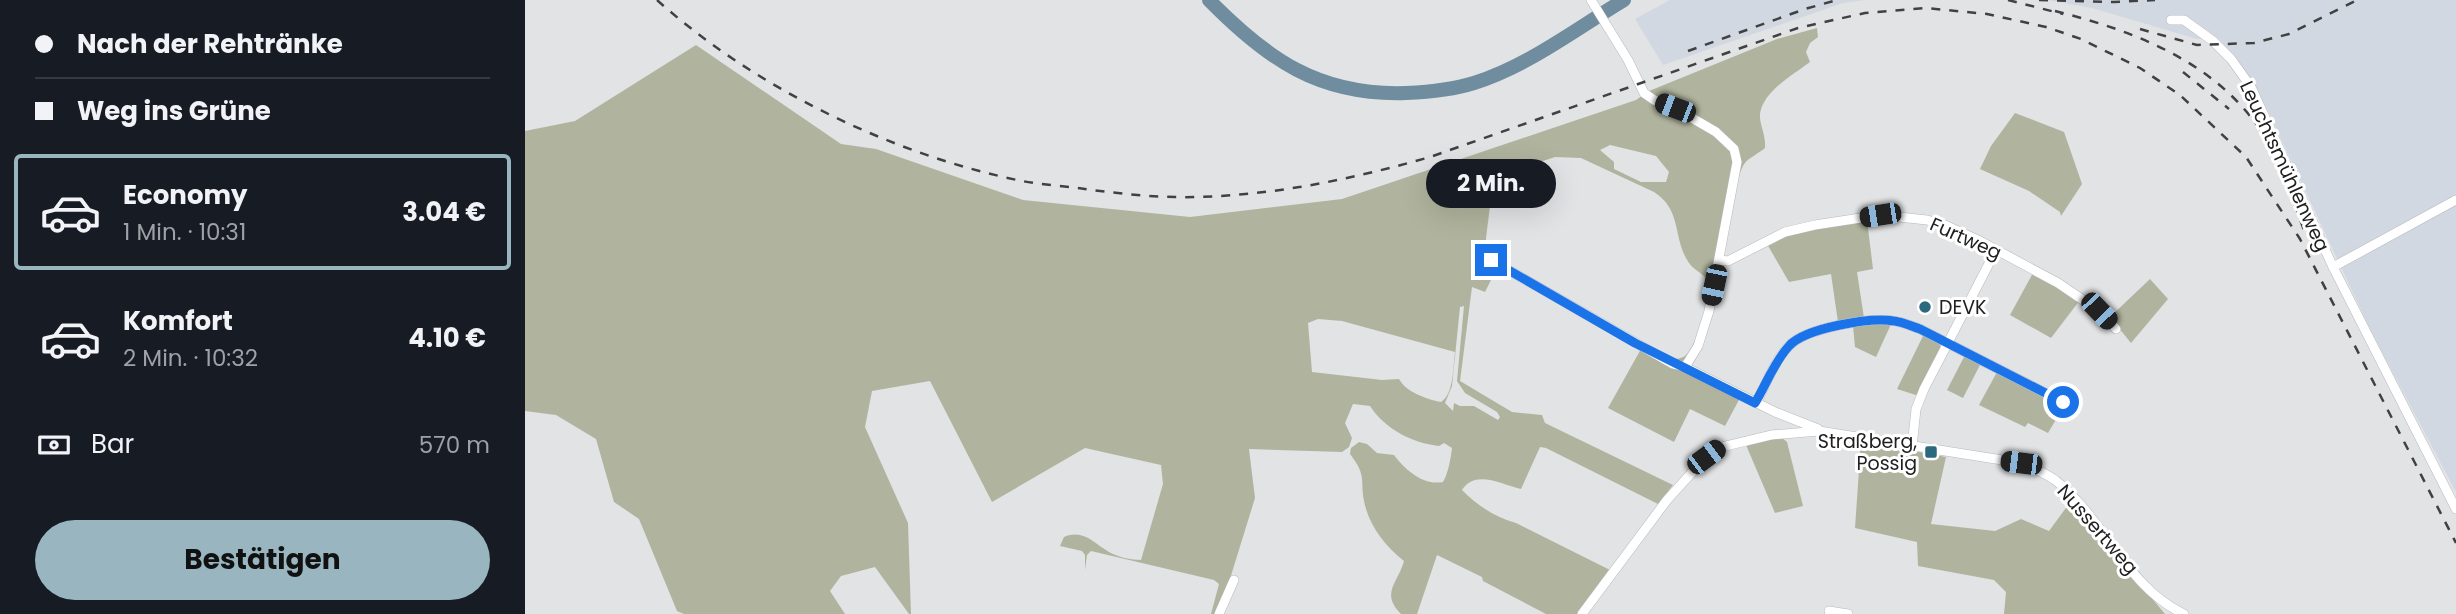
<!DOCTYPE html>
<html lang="de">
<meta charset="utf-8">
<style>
:root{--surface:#171b24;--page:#242831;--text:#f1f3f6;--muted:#9ea1a6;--line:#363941;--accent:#98b5c0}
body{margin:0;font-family:Poppins,sans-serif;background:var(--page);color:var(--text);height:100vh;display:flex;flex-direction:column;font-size:26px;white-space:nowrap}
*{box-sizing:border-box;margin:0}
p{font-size:23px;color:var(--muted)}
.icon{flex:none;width:38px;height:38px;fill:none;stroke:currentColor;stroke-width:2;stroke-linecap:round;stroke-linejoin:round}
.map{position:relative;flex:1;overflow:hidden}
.sheet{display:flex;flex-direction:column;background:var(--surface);width:525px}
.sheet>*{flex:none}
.top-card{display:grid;align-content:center;height:154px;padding:0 35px;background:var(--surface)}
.end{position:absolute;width:32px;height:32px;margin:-16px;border:9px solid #1a73e8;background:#fff;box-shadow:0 0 0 4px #fff}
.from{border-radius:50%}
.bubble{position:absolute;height:49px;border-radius:24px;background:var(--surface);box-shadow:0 7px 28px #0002;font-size:23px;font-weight:700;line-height:49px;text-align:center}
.car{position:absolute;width:21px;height:42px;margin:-21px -10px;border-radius:9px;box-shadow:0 0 5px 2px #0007;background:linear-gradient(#222 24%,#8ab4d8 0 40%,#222 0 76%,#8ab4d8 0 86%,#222 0)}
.top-card b{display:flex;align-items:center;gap:24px;height:66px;font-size:26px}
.top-card b+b{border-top:2px solid var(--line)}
.top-card i{width:18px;height:18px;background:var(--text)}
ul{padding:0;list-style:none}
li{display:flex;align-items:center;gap:21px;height:116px;margin:0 14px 10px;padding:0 21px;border:4px solid transparent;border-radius:7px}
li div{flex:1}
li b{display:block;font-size:26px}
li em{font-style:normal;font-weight:700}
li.selected{border-color:var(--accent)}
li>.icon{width:63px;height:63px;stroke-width:1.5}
.pay{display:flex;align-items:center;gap:18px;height:77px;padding:0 35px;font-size:26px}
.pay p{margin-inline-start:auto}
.primary-button{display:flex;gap:14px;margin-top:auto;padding:14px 35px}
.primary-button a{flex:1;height:80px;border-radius:42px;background:var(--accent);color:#111;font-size:28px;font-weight:700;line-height:80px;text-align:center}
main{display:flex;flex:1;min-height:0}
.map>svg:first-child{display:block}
.built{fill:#d2d8e1}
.green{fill:#b0b49e;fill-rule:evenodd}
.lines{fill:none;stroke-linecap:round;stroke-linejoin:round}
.river{stroke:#708da0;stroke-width:14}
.street-casing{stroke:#b7b9bc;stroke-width:10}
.street{stroke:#fff;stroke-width:9}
.rail{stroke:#414143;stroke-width:2.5;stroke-dasharray:9 9;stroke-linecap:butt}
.route{stroke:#1a73e8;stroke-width:9}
.poi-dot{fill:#2b697f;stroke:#fff;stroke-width:2.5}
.labels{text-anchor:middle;stroke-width:6;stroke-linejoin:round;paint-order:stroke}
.street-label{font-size:19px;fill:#202021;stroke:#fff}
.poi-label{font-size:19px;fill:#202021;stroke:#fff;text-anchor:start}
</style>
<main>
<section class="sheet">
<div class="top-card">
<b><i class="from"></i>Nach der Rehtränke</b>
<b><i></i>Weg ins Grüne</b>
</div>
<ul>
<li class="selected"><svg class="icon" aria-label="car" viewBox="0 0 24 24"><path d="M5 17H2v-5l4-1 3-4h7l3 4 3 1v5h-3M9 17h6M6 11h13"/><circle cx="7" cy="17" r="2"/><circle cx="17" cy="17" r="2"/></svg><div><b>Economy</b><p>1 Min. · 10:31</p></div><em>3.04 €</em></li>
<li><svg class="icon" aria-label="car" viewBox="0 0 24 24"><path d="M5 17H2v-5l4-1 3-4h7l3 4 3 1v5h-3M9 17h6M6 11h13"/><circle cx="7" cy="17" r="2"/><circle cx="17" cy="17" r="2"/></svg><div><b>Komfort</b><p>2 Min. · 10:32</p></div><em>4.10 €</em></li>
</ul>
<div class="pay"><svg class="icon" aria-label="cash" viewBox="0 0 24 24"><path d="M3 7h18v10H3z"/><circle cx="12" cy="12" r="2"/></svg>Bar<p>570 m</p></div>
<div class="primary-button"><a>Bestätigen</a></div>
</section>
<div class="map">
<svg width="1931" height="614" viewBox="0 0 1931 614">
<rect width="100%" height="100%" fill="#e1e3e5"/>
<g class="built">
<polygon points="1145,0 1340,0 1318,3 1138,65 1110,19"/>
<polygon points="1522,0 1931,0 1931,492 1846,331 1742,109 1712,58 1693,38 1672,39 1567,8"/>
</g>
<g class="green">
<path d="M 1292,28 L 1293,37 L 1285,43 L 1281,52 L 1285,62 C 1268,75 1238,91 1235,114 C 1234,124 1241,134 1240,148 C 1233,154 1221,159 1218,166 C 1212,178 1213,187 1205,198 L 1175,334 L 1159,362 L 1155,363 L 973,266 L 960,292 L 947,287 L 935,381 L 987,412 L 1017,415 L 1020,423 L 1148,485 L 1133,504 L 1021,448 L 1015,447 L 996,489 C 976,484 950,469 937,490 C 953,506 970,517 991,523 L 1085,570 L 1053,614 L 1021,614 L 958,581 L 957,577 L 912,555 L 892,614 L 876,614 C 855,593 873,583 879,561 C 860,546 844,526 839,501 C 835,479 842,476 825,454 L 826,448 L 834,442 L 842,444 L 852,453 L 869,455 C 880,470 899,486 918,482 C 923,474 926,457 927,448 L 919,443 L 914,446 C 887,443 860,429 845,406 L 828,404 L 820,423 L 827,438 L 824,447 L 817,452 L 724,449 L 730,498 L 704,582 L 690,614 L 686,614 L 694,584 L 689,580 L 566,551 L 562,555 L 560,570 L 560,555 L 557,551 L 535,546 L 539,537 C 559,529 568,543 584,552 C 592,557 607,560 616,560 L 638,484 L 636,465 L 560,448 L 467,502 L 405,381 L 347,391 L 340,427 L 383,523 L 386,614 L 384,614 L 350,567 L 316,576 L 305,591 L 320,614 L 159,614 L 152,611 L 114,519 L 89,502 L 71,439 L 31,415 L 0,411 L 0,131 L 50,121 L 171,45 L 316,144 L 351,149 L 498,200 L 665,217 L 817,199 L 1111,100 L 1124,91 L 1252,39 ZM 1085,145 L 1131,156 L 1144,172 L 1141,182 L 1116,182 L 1089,169 L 1089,162 L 1075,150 ZM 1030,157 L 1056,158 L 1129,192 C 1158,211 1147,238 1164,263 C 1169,271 1180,273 1183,283 C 1186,296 1172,345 1161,355 C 1158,358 1155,358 1151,359 L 1143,356 L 965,255 L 961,248 L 961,238 L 968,182 L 976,175 ZM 939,306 L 932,381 L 940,393 L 972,412 L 975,417 L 973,420 L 949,406 L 935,406 L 929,403 L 928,411 L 920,403 L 927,386 L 935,307 ZM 793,319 L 817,321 L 930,352 C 928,367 929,394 916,402 C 901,399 881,392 874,379 L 857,380 L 787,372 L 783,323 Z"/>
<polygon points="1490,113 1539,132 1557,184 1536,216 1535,212 1504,191 1455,169 1466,146"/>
<polygon points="1342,220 1348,269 1332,272 1339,318 1313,322 1306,274 1264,282 1242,244 1264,232"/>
<polygon points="1508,273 1555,300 1526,338 1485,315"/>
<polygon points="1625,279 1643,299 1606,343 1585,317"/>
<polygon points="1367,322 1351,357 1330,347 1328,326"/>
<polygon points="1399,334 1414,342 1416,348 1394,396 1372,389"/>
<polygon points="1116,349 1215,398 1200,426 1165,409 1149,442 1083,408"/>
<polygon points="1440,355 1456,363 1438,398 1422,390"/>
<polygon points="1472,372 1539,406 1523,433 1503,423 1500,427 1454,405"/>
<polygon points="1255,436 1262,442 1278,506 1250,513 1221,445"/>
<polygon points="1336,441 1421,457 1406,524 1470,531 1496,519 1524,531 1546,501 1640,614 1479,614 1481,592 1469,580 1393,566 1392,542 1330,528"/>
</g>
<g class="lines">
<path class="river" d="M 684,0 C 742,59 794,96 881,93 C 904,92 927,90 949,83 C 1003,66 1051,29 1099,0"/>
<defs>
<g id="street">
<polyline points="1066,0 1103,60 1119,93 1129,100 1150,108 1191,132 1209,149 1212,162 1184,311 1173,346 1160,367"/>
<polyline points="1646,20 1659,20 1688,41 1706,59 1726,87 1808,267 1931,509"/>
<polyline points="966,260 1148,364 1160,367 1250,412 1293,429"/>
<polyline points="1194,260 1203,261 1260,232 1290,225 1355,215 1402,220 1420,225 1453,240 1533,283 1574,311 1591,329"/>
<polyline points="1808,267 1931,200"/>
<path d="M 1231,403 C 1241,385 1249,361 1264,346 C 1280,328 1345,317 1369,321 C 1378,322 1386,326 1395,329 L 1538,402"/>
<polyline points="1387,447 1391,409 1399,389 1471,250"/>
<polyline points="1304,611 1323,614"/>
<polyline points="694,614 709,580"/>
<path d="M 1057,614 L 1142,500 L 1181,457 L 1192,448 L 1246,435 L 1294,431 L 1496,463 C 1508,468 1520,473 1530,480 C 1579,518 1602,588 1659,614"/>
</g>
</defs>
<use href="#street" class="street-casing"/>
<use href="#street" class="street"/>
<g class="rail">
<path d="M 132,0 C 230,88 368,155 497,181 C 518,185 540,186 560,189 C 597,194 634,198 671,197 C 751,195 828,179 905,157 L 1273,28 L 1340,13 L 1400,8 L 1462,14 L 1521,27 L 1556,39 L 1615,68 L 1655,95 L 1721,157 L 1775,239 L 1931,543"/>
<polyline points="1483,0 1538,14"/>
<polyline points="1514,0 1589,2 1630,0"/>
<path d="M 1530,11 C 1606,30 1687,60 1734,128 C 1755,160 1768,200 1781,236"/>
<polyline points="1615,29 1672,45 1729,43 1764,34 1832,0"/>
<polyline points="1163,51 1280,9 1312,0"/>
<polyline points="1658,72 1704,109"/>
</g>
</g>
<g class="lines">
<path class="route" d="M 966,260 L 1110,343 L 1230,403 C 1241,385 1249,362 1264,346 C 1280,328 1345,317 1369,321 C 1378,322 1386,326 1395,329 L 1538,402"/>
</g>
<g class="poi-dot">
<circle cx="1400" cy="307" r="7"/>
<rect x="1399" y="445" width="14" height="14" rx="3.5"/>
</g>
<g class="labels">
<g class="street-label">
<text transform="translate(1760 166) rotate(65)" y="7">Leuchtsmühlenweg</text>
<text transform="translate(1441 238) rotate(24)" y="7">Furtweg</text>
<text transform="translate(1573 529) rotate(49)" y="7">Nussertweg</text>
</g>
<g class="poi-label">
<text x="1414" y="314">DEVK</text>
<text x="1392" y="448" text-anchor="end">Straßberg,<tspan x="1392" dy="22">Possig</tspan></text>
</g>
</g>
</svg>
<i class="end from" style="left:1538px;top:402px"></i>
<i class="end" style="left:966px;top:260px"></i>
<div class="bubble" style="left:901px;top:159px;width:130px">2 Min.</div>
<i class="car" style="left:1150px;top:108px;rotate:291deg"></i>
<i class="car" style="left:1355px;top:215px;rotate:261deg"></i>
<i class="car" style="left:1189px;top:285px;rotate:192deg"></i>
<i class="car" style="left:1574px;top:311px;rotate:136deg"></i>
<i class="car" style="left:1181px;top:457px;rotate:53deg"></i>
<i class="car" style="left:1496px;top:463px;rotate:277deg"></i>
</div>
</main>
